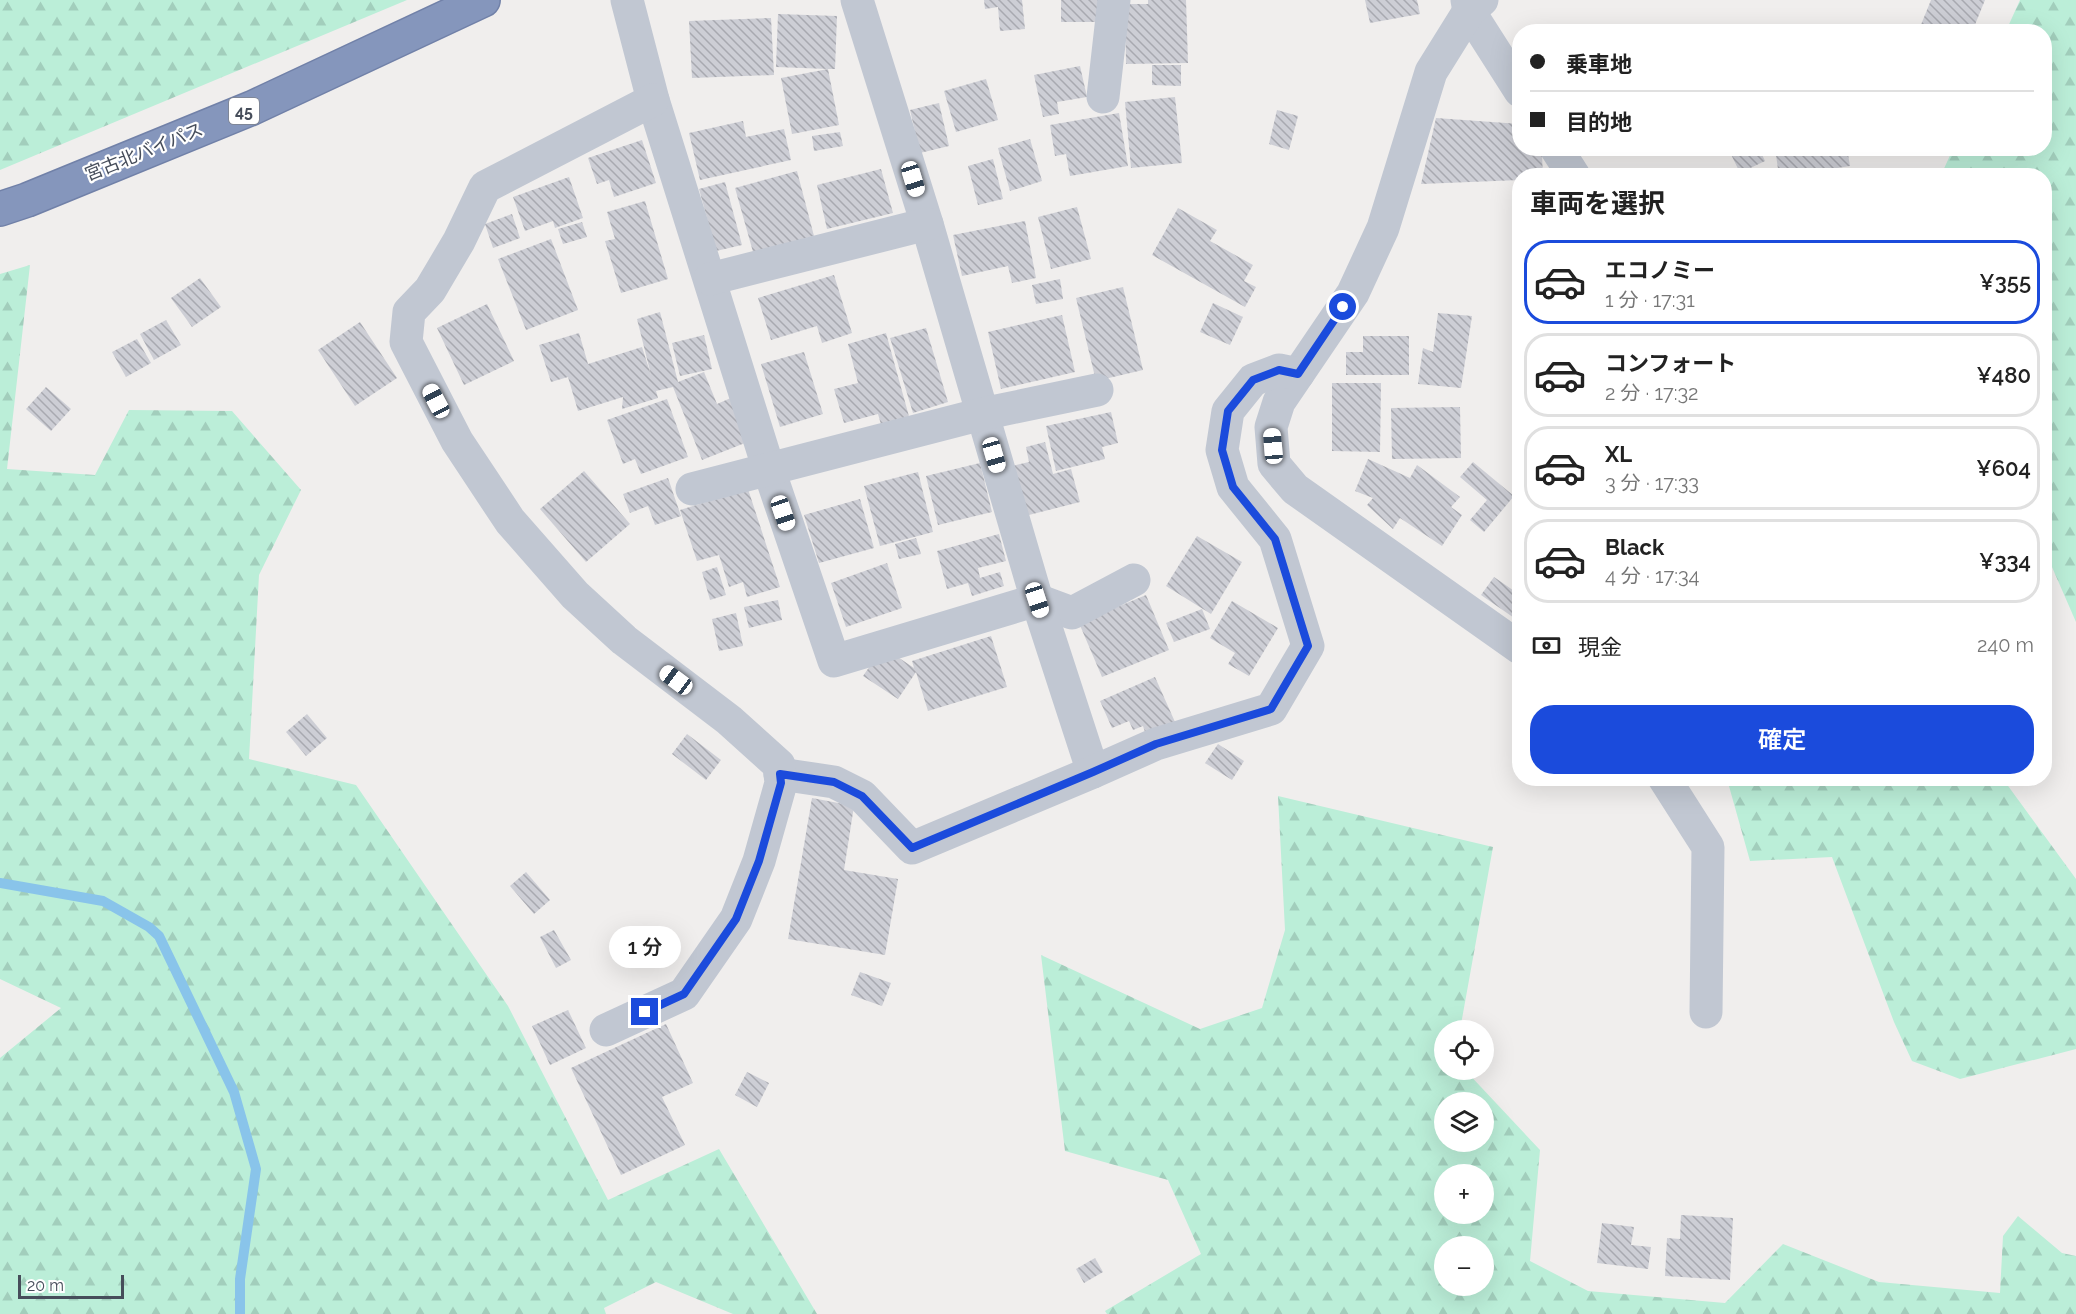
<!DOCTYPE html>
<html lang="ja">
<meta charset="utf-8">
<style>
:root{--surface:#fff;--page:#f6f6f6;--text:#222;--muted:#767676;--line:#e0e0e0;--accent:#1b4bdc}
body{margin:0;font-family:Raleway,"Noto Sans JP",sans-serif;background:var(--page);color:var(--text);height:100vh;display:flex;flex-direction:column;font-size:22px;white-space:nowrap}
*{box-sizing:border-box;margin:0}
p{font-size:20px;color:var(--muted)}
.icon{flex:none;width:33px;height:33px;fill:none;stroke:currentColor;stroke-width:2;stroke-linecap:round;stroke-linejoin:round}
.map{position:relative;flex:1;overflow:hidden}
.drawer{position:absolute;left:1512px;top:168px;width:540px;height:618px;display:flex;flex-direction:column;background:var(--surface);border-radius:24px;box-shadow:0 6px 24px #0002}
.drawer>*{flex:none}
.guide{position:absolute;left:1512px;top:24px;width:540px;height:132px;border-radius:24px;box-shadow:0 6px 24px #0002;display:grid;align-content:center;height:132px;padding:0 18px;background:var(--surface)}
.buttons{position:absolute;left:1434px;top:1020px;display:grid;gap:12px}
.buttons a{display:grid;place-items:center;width:60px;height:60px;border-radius:50%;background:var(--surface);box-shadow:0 6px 24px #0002;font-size:30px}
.scale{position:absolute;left:18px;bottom:15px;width:106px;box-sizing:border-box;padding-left:6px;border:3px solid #464d5a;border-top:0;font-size:16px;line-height:21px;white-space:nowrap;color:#464d5a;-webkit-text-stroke:4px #fff;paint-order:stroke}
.end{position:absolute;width:27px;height:27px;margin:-14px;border:8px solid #1b4bdc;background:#fff;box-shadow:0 0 0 3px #fff}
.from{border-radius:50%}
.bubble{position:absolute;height:42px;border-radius:21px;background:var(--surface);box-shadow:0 6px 24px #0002;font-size:20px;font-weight:600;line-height:42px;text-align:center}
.car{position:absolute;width:18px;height:36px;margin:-18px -9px;border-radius:8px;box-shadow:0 0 4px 2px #0007;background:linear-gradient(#fff 24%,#345 0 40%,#fff 0 76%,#345 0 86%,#fff 0)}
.guide b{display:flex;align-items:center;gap:21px;height:57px;font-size:22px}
.guide b+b{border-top:2px solid var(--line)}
.guide i{width:15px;height:15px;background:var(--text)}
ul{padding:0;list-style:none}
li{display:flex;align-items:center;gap:18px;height:84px;margin:0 12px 9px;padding:0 6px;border:3px solid var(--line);border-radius:24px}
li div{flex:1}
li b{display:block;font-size:22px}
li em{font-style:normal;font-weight:600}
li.selected{border-color:var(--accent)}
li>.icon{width:54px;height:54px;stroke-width:1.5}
h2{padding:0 18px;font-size:27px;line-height:72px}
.pay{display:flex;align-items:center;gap:15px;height:66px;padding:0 18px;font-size:22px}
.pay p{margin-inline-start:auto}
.cta{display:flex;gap:12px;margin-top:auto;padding:12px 18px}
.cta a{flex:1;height:69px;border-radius:24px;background:var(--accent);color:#fff;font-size:24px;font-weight:600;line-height:69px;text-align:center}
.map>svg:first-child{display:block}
.forest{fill:url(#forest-firs);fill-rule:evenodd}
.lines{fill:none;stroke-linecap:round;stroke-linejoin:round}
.stream{stroke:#89c4ea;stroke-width:10}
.building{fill:url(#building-back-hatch)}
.highway-casing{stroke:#7181a8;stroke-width:36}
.minor{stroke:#c1c7d2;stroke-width:33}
.highway{stroke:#8596bc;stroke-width:33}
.route{stroke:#1b4bdc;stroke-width:8}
.labels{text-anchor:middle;stroke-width:4.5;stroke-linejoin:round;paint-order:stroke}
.shield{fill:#fff;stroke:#7e828c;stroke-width:1.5}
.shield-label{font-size:16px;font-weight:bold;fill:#464d5a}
.street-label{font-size:18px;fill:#464d5a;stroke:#fff}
</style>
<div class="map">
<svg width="2076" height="1314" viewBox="0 0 2076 1314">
<defs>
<pattern id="forest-firs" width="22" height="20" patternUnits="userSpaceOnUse" patternTransform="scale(1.5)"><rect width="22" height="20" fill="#bbeed8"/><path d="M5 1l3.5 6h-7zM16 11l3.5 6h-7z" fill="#a2cebc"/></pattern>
<pattern id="building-back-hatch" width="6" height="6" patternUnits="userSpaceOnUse" patternTransform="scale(1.5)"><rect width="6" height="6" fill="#cdced5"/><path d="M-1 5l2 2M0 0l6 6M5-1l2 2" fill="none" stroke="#a8a9b0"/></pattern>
</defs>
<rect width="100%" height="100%" fill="#f0eeed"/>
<g class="forest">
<polygon points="0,0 407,0 0,170"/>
<polygon points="2020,0 2076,0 2076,622 2045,551 2044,176 1941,175 1953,149 2044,148 2044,32 2006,31"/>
<polygon points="30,265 7,469 95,475 129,410 232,411 301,490 259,575 249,759 356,785 508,1006 608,1200 719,1149 817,1314 733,1314 656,1282 604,1308 606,1314 0,1314 0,1058 61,1008 0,979 0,274"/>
<polygon points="1727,779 2003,779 2076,879 2076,1049 1960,1079 1912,1061 1894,1022 1832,857 1750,861"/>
<path d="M 1278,796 L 1493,847 L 1460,1030 L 1444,1030 L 1444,1070 L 1465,1070 L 1540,1150 L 1530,1261 L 1588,1291 L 1725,1303 L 1783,1244 L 1879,1282 L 2000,1293 L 2003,1236 L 2018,1216 L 2062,1253 L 2076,1256 L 2076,1314 L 1107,1314 L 1105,1311 L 1201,1254 L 1168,1180 L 1065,1151 L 1041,955 L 1200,1029 L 1262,1008 L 1285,930 ZM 1484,1102 L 1484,1142 L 1444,1142 L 1444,1102 ZM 1484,1174 L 1484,1214 L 1444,1214 L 1444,1174 ZM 1484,1246 L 1484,1286 L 1444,1286 L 1444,1246 Z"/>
</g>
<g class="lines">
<polyline class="stream" points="0,883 103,901 149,927 159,936 234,1092 256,1169 240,1279 240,1314"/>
</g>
<g class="building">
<polygon points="984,0 1022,0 1025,29 1000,31 998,7 985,9"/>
<rect x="1061" y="0" width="39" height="22"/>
<polygon points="1148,0 1186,0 1188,63 1126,64 1125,4 1148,4"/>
<polygon points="1365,0 1417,0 1420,14 1370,23"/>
<polygon points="1931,0 1985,0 1972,32 1918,32"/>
<polygon points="778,14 837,16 835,69 828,69 839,125 792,134 781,78 828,69 776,67"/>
<polygon points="771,18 774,75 692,78 689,21"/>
<polygon points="1152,65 1181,65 1181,86 1152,85"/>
<polygon points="1080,66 1087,97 1057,102 1059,114 1043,117 1034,75"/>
<polygon points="986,79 998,120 956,132 944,91"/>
<polygon points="1175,97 1182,163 1131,168 1125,102"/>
<polygon points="939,103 949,146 920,153 910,110"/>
<polygon points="1277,110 1298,116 1289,150 1269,144"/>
<polygon points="1119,113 1128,166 1070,176 1066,154 1055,156 1050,125"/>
<polygon points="1436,118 1520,124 1520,148 1537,148 1542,155 1543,176 1520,176 1520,180 1421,184"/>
<polygon points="743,121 746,137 784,129 791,160 700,180 689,133"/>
<polygon points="840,132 843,146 814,151 812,136"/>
<polygon points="1030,139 1042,181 1010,191 998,148"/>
<polygon points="642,140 656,183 614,197 609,180 597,184 588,158"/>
<polygon points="1728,148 1759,148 1765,161 1740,173"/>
<polygon points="1775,148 1857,148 1858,152 1848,154 1850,166 1831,169 1830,176 1779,176"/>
<polygon points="993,159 1003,199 978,205 968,166"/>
<polygon points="881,169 893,213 827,229 817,185"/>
<polygon points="797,171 814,236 753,252 735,188"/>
<polygon points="569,177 583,218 555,228 553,221 525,231 513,197"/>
<polygon points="725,182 742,245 716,251 699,189"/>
<polygon points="645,201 668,279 621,293 605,241 615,239 607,212"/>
<polygon points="1077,207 1091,259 1051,269 1038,217"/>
<polygon points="1178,208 1217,230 1210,241 1253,265 1244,281 1256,287 1245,307 1152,255"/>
<polygon points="512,214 520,238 493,248 485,224"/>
<polygon points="1025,221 1036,278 1012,283 1008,266 962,276 953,235"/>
<polygon points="582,222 587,237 563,244 558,229"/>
<rect x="1512" y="228" width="8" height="42"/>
<polygon points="551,239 578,310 526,330 498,259"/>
<polygon points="834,275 852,333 822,343 817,326 771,340 758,298"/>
<polygon points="200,278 221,307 192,327 171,298"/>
<polygon points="1060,279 1063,299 1036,304 1032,285"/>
<polygon points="1123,287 1143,370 1096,381 1076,298"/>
<polygon points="1213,303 1243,317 1230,345 1200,332"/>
<polygon points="487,304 514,361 464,385 437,328"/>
<polygon points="660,312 678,382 704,372 717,404 733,397 750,441 702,460 673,387 656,391 658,398 622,409 623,397 578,411 568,377 551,382 539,345 579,333 588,364 642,347 651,375 637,319"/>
<polygon points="1438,313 1472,316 1461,388 1418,384 1423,348 1433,352"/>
<polygon points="1062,315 1075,372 1001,389 988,332"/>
<polygon points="166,320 181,345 154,360 140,334"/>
<polygon points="360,322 397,378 355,406 318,350"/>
<polygon points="926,328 948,402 913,413 890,338"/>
<polygon points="886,333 910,420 882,428 878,414 844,423 834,389 858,383 848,344"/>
<polygon points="704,335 712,369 680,376 672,343"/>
<polygon points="1363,336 1409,336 1409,375 1346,375 1346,352 1363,352"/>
<polygon points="137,339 151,363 126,377 112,352"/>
<polygon points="804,352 823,414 780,427 761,364"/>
<polygon points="1332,383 1381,383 1380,452 1332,451"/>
<polygon points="46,387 71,409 51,431 26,409"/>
<polygon points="667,399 688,457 641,474 635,459 623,464 607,420"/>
<polygon points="1460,407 1461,458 1392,459 1391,408"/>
<polygon points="1111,412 1118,443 1102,447 1105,459 1056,471 1046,426"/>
<polygon points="1045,442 1053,474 1071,469 1080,502 1025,516 1012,466 1029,462 1026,447"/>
<polygon points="1368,459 1410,478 1417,465 1460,497 1451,507 1462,515 1442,546 1400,518 1393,529 1367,505 1373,498 1355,491"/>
<polygon points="1473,462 1514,496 1484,532 1470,520 1487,500 1460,477"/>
<polygon points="980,463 992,512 938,525 926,476"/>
<polygon points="584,471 630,524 586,562 540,509"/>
<polygon points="918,472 933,532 880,546 864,486"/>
<polygon points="668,478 681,516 655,525 648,506 630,513 623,494"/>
<polygon points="748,489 780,587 747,597 743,582 729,587 719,555 697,561 680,510"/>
<polygon points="860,499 874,548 819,563 804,515"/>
<polygon points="999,534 1006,561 978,568 980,578 1000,572 1004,586 972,596 968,583 947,589 937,551"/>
<polygon points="1197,536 1242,562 1211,614 1166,586"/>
<polygon points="916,538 921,554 899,559 895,544"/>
<polygon points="887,563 902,608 846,627 831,583"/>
<polygon points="717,567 726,595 710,600 702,572"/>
<polygon points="1494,577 1520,595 1520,622 1481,595"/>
<polygon points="1146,595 1169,650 1102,677 1079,623"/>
<polygon points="778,600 782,620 749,628 744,607"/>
<polygon points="1232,601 1278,628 1249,676 1228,664 1235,653 1210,638"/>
<polygon points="1202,609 1210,629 1174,642 1166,623"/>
<polygon points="736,613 743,646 719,651 712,619"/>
<polygon points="991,636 1007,687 928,711 916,672 898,699 863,676 883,647 914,668 912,661"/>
<polygon points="1155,677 1175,722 1146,735 1143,726 1133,730 1129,721 1112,728 1100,701"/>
<polygon points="307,714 327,738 306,756 286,732"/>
<polygon points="687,734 721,760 706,780 672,754"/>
<polygon points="1218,744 1244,761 1232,780 1205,763"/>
<polygon points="812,798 854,806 844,870 898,879 885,955 788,939"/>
<polygon points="526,872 550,900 534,914 510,886"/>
<polygon points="554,930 571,960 556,968 540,937"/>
<polygon points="860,972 891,983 882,1006 851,995"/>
<polygon points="568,1010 586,1048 550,1065 532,1026"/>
<polygon points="666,1024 693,1083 662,1097 685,1145 621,1175 571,1068"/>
<polygon points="747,1072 769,1083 757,1107 735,1095"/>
<polygon points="1681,1215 1733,1218 1730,1280 1665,1276 1667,1238 1680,1239"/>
<polygon points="1602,1223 1634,1227 1631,1245 1651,1247 1648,1269 1597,1263"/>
<polygon points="1095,1258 1103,1272 1084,1283 1076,1269"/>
</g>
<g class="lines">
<defs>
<polyline id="highway" points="0,209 27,200 252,108 483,0"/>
</defs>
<use href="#highway" class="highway-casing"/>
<g class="minor">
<polyline points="627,0 653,100 769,470 834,661 1037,600 1072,613 1134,580"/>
<polyline points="857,0 927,224 1037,600 1093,772"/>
<polyline points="1467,0 1469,11 1520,91"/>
<polyline points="1482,0 1469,11 1431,72 1383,228 1353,293 1279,402 1271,427 1274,464 1295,489 1520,648"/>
<polyline points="1103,97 1114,0"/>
<polyline points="1556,148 1574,176"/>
<polyline points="710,279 927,224"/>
<polyline points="692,489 982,414 1097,390"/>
<polyline points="780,774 834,782 862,796 912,848 1093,772 1156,744 1271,709 1308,646 1275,539 1233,487 1222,450 1228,411 1253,380 1279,370 1298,374"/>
<polyline points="1664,778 1708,847 1706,1012"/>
<polyline points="606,1030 684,994 736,919 759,861 781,783 779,765 729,720 624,640 575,595 510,521 457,441 406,342 409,312 430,290 459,241 485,187 653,100"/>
</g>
<use href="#highway" class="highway"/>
</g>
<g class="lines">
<polyline class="route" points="645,1012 684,994 736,919 759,861 781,783 780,774 834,782 862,796 912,848 1093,772 1156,744 1271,709 1308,646 1275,539 1233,487 1222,450 1228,411 1253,380 1279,370 1298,374 1343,307"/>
</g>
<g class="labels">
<rect class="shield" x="229" y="98" width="30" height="26" rx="4.5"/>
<g class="shield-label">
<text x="244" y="117">45</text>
</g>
<g class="street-label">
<text transform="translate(144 152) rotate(-22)" y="6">宮古北バイパス</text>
</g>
</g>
</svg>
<div class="buttons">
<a><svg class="icon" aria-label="locate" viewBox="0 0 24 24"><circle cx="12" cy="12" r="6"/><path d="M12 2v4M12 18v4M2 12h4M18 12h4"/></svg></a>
<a><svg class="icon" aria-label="layers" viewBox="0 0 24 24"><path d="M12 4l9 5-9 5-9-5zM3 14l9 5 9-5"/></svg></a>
<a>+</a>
<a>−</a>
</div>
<div class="scale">20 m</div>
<i class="end from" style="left:1343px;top:307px"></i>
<i class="end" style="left:645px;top:1012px"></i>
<div class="bubble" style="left:609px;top:926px;width:72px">1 分</div>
<i class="car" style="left:913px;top:179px;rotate:163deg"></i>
<i class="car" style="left:436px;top:401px;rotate:332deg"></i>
<i class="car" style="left:1273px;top:446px;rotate:355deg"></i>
<i class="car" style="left:994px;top:455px;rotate:164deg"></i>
<i class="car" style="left:783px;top:513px;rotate:161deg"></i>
<i class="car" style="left:1037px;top:600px;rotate:162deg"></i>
<i class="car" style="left:676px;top:680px;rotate:307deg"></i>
<div class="guide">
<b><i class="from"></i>乗車地</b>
<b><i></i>目的地</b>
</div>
<section class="drawer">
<h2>車両を選択</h2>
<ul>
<li class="selected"><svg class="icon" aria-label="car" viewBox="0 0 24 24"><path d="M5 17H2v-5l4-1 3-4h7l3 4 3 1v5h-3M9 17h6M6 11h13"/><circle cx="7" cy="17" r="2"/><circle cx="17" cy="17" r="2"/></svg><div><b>エコノミー</b><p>1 分 · 17:31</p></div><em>¥355</em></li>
<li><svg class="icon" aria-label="car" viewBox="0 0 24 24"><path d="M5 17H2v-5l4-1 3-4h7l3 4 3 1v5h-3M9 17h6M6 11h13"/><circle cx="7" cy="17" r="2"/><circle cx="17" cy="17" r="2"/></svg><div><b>コンフォート</b><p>2 分 · 17:32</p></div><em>¥480</em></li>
<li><svg class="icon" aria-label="car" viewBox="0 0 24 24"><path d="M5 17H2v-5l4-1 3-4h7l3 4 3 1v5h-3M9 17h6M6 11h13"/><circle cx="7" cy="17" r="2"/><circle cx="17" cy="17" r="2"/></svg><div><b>XL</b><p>3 分 · 17:33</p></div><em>¥604</em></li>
<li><svg class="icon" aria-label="car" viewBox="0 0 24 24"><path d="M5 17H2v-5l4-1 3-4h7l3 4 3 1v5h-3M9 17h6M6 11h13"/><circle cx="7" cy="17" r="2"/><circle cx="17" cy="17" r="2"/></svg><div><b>Black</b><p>4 分 · 17:34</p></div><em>¥334</em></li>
</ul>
<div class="pay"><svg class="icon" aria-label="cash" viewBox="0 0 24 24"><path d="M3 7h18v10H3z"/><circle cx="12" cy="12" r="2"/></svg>現金<p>240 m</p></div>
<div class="cta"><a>確定</a></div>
</section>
</div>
